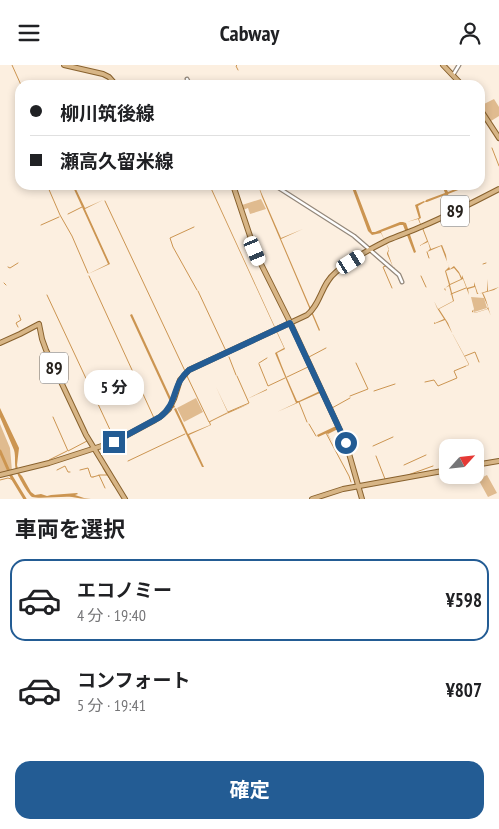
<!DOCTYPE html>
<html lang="ja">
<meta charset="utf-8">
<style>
:root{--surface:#fff;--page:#f2f2f2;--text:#202124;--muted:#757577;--line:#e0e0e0;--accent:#235c94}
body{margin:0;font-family:"PT Sans Narrow","Noto Sans JP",sans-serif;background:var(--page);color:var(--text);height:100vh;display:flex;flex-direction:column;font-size:19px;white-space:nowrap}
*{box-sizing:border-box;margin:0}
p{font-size:16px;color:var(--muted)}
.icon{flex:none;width:28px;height:28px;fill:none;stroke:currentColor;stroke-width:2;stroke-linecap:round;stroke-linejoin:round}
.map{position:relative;height:434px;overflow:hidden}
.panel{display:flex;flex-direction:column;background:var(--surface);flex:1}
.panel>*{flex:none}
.banner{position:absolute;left:15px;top:15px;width:470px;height:110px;border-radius:15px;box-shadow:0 2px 8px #0003;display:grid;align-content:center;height:110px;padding:0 15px;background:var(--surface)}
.needle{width:32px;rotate:63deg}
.buttons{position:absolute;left:439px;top:374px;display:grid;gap:10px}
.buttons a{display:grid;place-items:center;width:45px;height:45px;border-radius:10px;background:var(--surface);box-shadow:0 2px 8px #0003;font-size:25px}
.end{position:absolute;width:22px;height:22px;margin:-11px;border:6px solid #235c94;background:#fff;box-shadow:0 0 0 2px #fff}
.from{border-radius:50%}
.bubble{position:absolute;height:35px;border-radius:15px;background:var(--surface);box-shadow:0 2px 8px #0003;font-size:16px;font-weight:700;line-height:35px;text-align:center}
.car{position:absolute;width:15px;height:30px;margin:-15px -8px;border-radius:6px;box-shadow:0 0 4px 1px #0007;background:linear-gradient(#fff 24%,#345 0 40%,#fff 0 76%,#345 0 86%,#fff 0)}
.banner b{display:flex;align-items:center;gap:18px;height:48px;font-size:19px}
.banner b+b{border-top:1px solid var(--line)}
.banner i{width:12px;height:12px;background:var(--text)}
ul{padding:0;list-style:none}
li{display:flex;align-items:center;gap:15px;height:82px;margin:0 10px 8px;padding:0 5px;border:2px solid transparent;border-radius:15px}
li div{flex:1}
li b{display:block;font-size:19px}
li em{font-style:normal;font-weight:700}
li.current{border-color:var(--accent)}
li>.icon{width:45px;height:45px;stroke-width:1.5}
h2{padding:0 15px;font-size:22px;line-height:60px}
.button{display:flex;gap:10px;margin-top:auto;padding:10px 15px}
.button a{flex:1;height:58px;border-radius:15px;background:var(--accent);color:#fff;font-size:20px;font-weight:700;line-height:58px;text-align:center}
header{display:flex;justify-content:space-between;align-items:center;height:65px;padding:0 15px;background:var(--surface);font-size:22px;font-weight:700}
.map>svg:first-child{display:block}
.green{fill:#e0bb8f}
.water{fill:#cc9551;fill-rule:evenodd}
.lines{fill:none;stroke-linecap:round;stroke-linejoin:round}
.stream{stroke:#cc9551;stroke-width:1}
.river{stroke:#cc9551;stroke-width:3}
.minor-casing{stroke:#94887b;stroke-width:5}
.major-casing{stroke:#88612d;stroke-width:6}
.minor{stroke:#fff;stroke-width:2.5}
.major{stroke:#d7b586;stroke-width:4}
.route{stroke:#235c94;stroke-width:6}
.labels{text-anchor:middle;stroke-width:4.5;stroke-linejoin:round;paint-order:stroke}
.shield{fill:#fff;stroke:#686461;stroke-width:1}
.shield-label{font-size:18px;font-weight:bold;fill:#27221d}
</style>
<header><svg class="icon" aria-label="menu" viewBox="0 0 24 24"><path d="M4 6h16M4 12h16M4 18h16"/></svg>Cabway<svg class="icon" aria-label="person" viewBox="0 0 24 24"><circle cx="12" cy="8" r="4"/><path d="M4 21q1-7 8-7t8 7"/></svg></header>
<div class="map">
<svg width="499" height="434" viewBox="0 0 499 434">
<rect width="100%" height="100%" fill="#fcefe0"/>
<g class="green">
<polygon points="494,34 499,42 499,51 491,56 485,50 482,44 484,39"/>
<polygon points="261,134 266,144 250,149 248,143 243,145 242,140"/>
<polygon points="471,232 484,233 487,243 474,247 473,246 474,244"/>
<polygon points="196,333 203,347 184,357 177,343"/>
<polygon points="0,359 10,383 12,406 0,409"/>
<polygon points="481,409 483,412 487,410 497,428 488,432 477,412"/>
</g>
<g class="water">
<polygon points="72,120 74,120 85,143 103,135 85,144 110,199 88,209 108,199"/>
<path d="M 209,120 L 210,120 L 285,284 L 277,288 C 283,305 290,320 297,336 L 299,336 L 320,326 L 328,345 L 332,343 L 329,346 L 338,364 L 328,369 L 332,377 L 327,368 L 318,372 L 317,370 L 336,361 L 320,328 L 277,347 L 296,338 L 275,288 L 284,283 Z"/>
<polygon points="258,120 281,173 303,164 281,174 320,265 319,266 262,132"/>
<polygon points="351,120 354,120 372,167 375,167 400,157 403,157 406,158 416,187 414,188 403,160 400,160 381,167 389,185 388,188 393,202 395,203 394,204 393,202 387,189 387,188 389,184 381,168 372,170 368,166"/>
<polygon points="442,120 444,120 448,127 465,120 471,120 448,129 454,145 452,146 445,130 427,137 425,137 418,141 421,153 419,154 421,160 421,161 418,154 407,157 419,153 415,140 424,136 425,137 426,135 445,128"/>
<path d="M 422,163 L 423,163 L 431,184 L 442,180 L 446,190 L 447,197 L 450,204 L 454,201 L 459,207 L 462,213 L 462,206 L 462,210 L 467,223 L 474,221 L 474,217 L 478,229 L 487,226 L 488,214 L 488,226 L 499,222 L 494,225 L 483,228 C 487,235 488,243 491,251 L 488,244 L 475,248 L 472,247 L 472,246 L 473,245 L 473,247 L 474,248 L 487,244 L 488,242 L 482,228 L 477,229 L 475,222 L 468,224 L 469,230 L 463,214 L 450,220 L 454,236 L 439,244 L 448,258 L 453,270 L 469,300 L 466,301 L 471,313 L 466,301 L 469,299 L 445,255 L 434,259 L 434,257 L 435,258 L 444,254 L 437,243 L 434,236 L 438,244 L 453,236 L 449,221 L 445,223 L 446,226 L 444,224 L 449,220 L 445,206 L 449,202 L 441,181 L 427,187 L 430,184 L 428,177 L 419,181 L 427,176 ZM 454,203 L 459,209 L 461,214 L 450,219 L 446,206 Z"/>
<polygon points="132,249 175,342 173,343 130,250"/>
<polygon points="216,322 228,347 249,339 247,334 267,324 267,325 247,334 249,339 213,355 210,357 211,360 189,370 204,402 202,402 174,344 176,343 188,369 210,360 209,357 228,348"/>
<path d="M 0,343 L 19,383 L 17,400 L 19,408 L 22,411 L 31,427 L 35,430 L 41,429 L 47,431 L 51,430 L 77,428 L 78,429 L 75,430 L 84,433 L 91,434 C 84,434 78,433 72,432 C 62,431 40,434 32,432 C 28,429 17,410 16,405 C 14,399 16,392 14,385 L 0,352 Z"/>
</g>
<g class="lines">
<g class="stream">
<polyline points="12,0 21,20"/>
<polyline points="237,0 236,1 238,5"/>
<polyline points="17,65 20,69"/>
<polyline points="492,83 499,101"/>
<polyline points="47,120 60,150 72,171 88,208"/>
<polyline points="105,136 185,306"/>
<polyline points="68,149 82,142"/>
<polyline points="41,160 59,152"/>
<polyline points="194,162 170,173 173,182 197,225"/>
<polyline points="427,187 429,193"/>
<polyline points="371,188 386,201 383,202 392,223"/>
<polyline points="483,199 486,198"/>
<polyline points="8,202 10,203 18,198"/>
<polyline points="89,211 154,353"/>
<polyline points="421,211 426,222"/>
<polyline points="4,218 6,220"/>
<polyline points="198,226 226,286"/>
<polyline points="451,229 466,223"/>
<polyline points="47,230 112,369"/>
<polyline points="18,262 16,258 21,255 19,250"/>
<polyline points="465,291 475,287 479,297"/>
<polyline points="229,292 236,310"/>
<polyline points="309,292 326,283"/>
<polyline points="259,298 267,293"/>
<polyline points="259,299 268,321 285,313"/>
<polyline points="187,311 209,357 227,348"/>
<polyline points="287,312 308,302"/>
<polyline points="425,317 434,315 438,321 457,313 454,306 466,301"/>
<polyline points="374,326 395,319"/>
<polyline points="350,331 368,324 356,298"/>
<polyline points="299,337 307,357"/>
<polyline points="332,343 350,333"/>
<polyline points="228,347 249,338 237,311"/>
<polyline points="53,352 68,386 87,376"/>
<polyline points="309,359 316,371"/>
<polyline points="326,368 349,411 351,417"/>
<polyline points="373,381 393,372"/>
<polyline points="376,391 385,414"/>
<polyline points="49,395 67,386"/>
<polyline points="128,396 185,369"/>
<polyline points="404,400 426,390"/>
<polyline points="103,403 107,410"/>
<polyline points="57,405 65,401 68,407 70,407"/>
<polyline points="80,405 88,403 91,412 93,412"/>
<polyline points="99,410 105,423"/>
<polyline points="408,410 433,401"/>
<polyline points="108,411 114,421"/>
<polyline points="93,412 100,410 108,410"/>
<polyline points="0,415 8,413 14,415"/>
</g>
<polyline class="river" points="0,386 11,411 25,434"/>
<defs>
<g id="minor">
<polyline points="453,10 459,0"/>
<polyline points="187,14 190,20"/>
<polyline points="274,120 354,171 399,210 402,217"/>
</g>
<g id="major">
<polyline points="64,0 103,9 109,12 116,20"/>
<polyline points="443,0 462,20"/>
<polyline points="480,44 499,73"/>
<polyline points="233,120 252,177 260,197 289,255 346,378 362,434"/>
<polyline points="0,278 20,269 39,259 42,274 46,285 86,370 125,434"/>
<polyline points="475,400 499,396"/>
<path d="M 0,410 L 49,398 L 114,377 L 155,355 L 160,352 L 169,344 L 174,334 L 180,315 L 189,305 L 307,250 C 321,239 321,219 336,207 C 350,195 372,183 388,175 C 400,170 412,166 423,161 C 449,150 474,137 499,124"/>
<polyline points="312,434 343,424 448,405"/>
</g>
</defs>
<use href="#minor" class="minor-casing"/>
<use href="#major" class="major-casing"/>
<use href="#minor" class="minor"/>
<use href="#major" class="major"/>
</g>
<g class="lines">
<path class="route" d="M 114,377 L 160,352 C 179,337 171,320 189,305 L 290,258 L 346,378"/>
</g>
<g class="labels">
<g class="shield">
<rect x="441" y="130.5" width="28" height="31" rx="4"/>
<rect x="40" y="287.5" width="28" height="31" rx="4"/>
</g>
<g class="shield-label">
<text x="455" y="152">89</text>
<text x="54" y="309">89</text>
</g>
</g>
</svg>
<div class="buttons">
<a><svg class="needle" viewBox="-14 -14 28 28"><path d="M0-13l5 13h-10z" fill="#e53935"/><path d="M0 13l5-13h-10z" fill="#757577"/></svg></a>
</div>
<i class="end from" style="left:346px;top:378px"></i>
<i class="end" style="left:114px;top:377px"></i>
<div class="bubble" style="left:84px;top:305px;width:60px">5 分</div>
<i class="car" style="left:255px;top:186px;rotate:157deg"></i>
<i class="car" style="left:351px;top:197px;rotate:58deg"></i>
<div class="banner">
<b><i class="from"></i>柳川筑後線</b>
<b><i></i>瀬高久留米線</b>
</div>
</div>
<section class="panel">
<h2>車両を選択</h2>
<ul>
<li class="current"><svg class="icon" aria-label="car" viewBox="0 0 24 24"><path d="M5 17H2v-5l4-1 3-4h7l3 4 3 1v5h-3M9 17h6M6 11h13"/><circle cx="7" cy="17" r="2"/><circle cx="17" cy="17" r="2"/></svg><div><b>エコノミー</b><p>4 分 · 19:40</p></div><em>¥598</em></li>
<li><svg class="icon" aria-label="car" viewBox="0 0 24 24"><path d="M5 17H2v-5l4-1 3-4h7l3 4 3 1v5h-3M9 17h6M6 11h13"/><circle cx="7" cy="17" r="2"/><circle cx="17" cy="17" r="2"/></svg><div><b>コンフォート</b><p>5 分 · 19:41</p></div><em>¥807</em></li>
</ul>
<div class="button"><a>確定</a></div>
</section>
